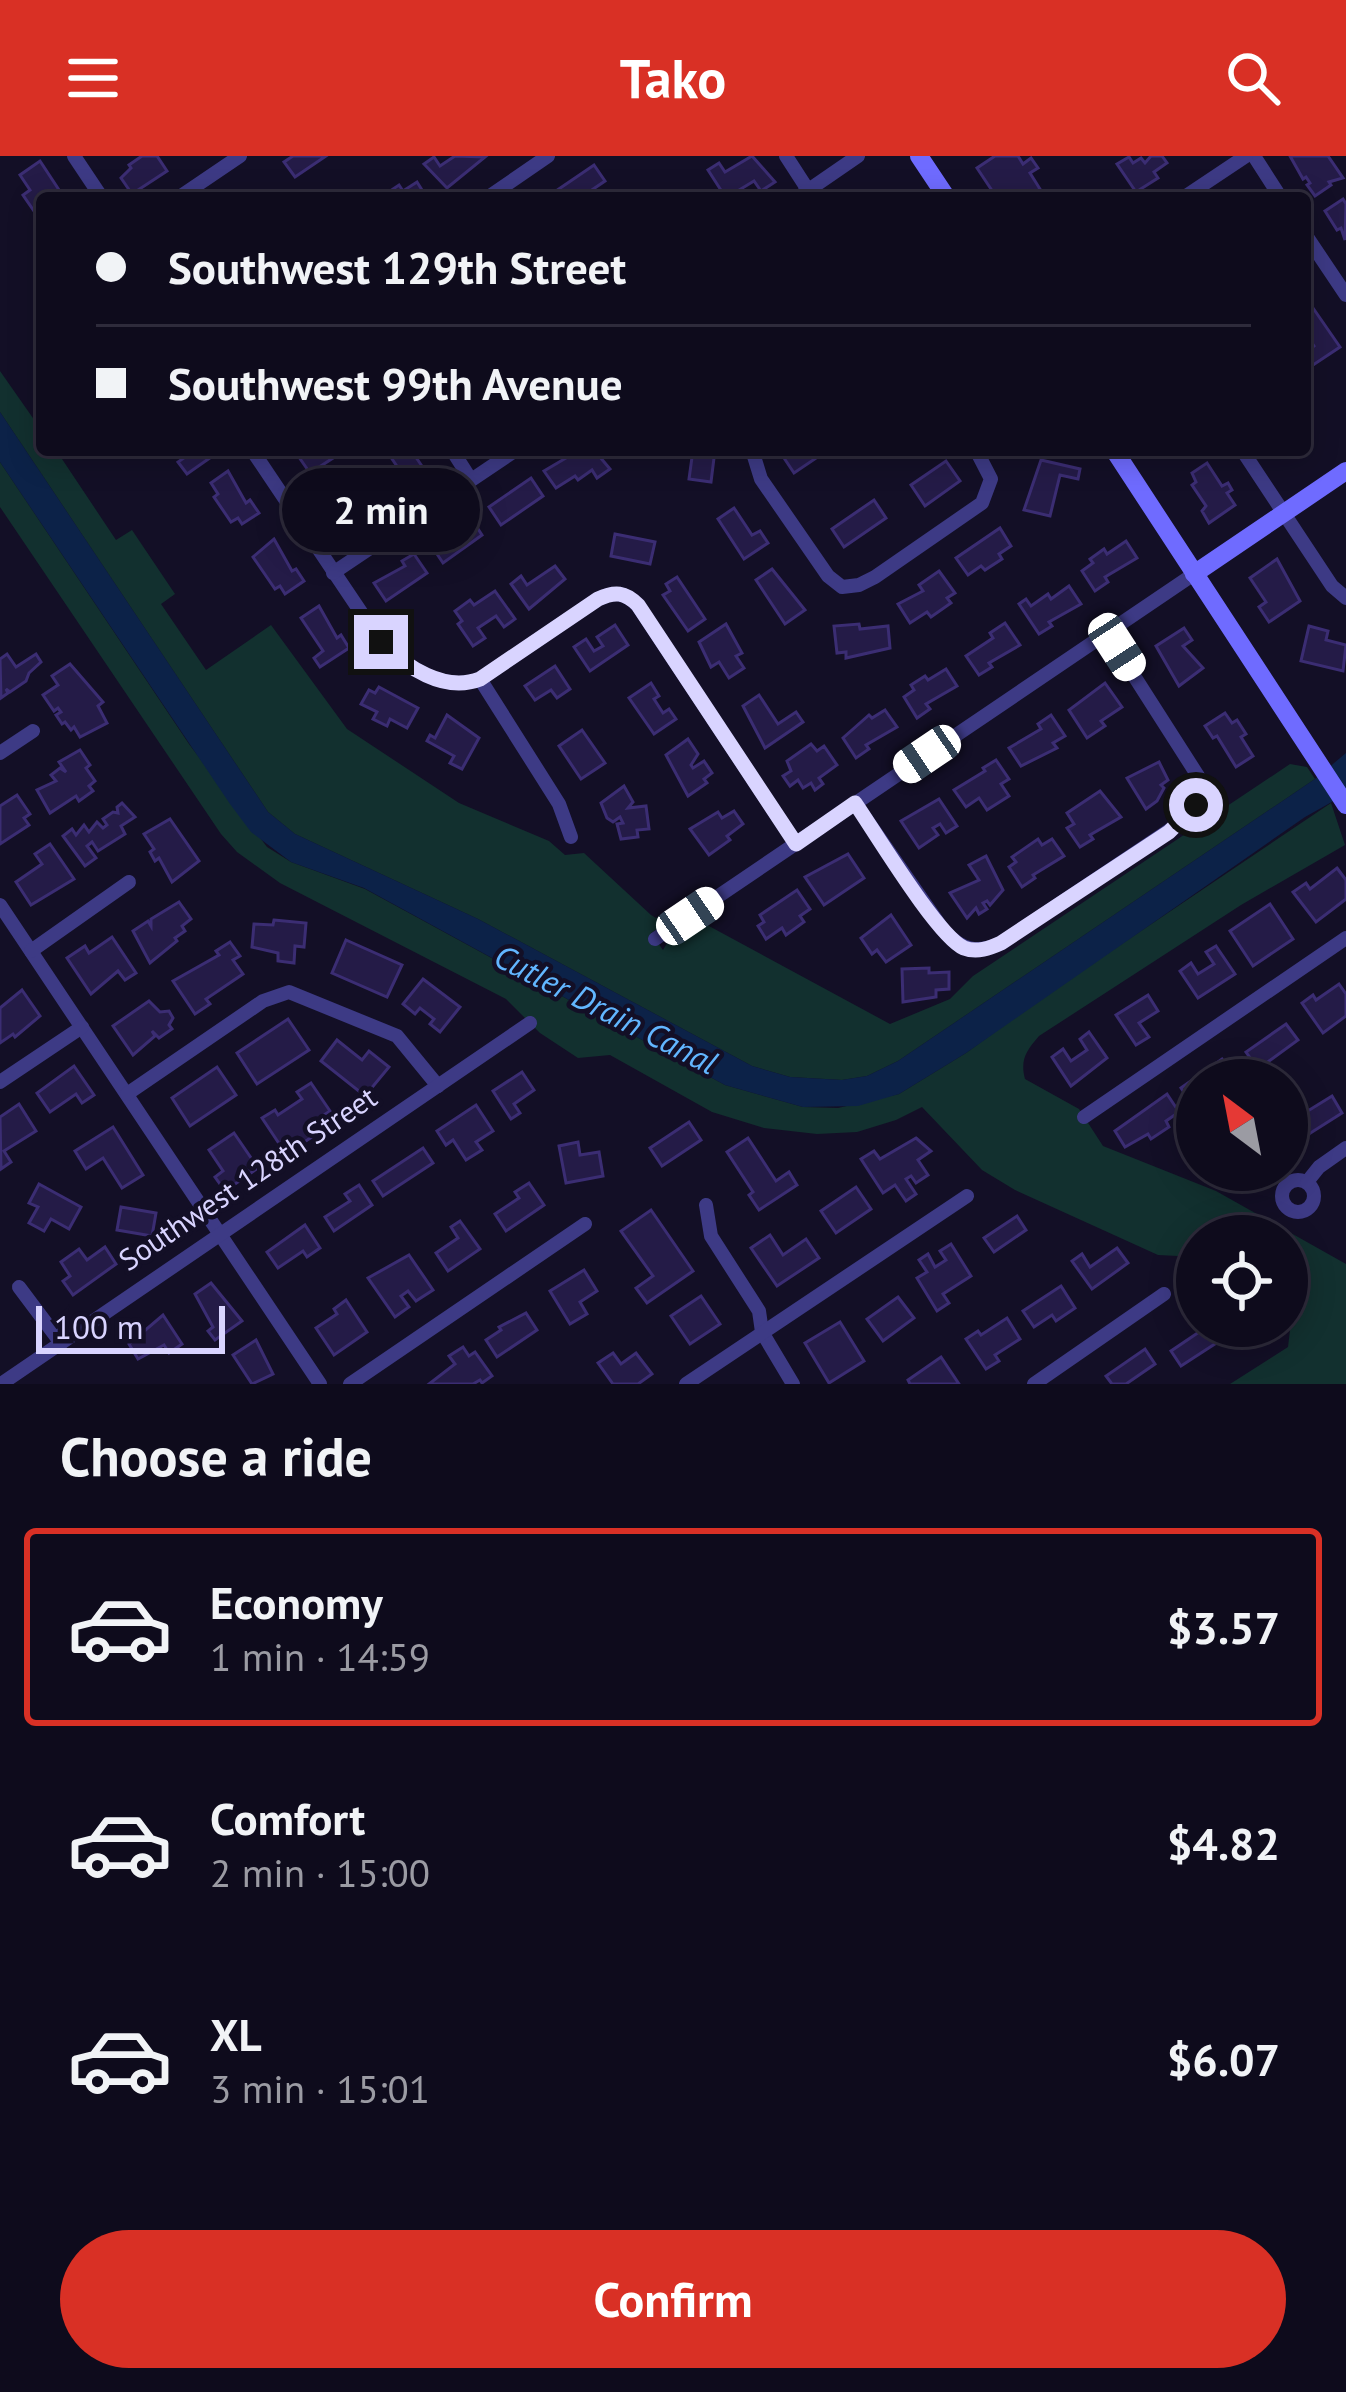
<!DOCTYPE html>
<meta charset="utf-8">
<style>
:root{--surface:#0e0b1c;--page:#171425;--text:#f1f3f6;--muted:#9b9ba3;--line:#2e2b3b;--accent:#d93025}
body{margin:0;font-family:"PT Sans",sans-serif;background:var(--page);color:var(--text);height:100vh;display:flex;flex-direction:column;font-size:45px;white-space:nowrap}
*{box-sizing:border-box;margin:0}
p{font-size:39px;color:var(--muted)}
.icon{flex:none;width:66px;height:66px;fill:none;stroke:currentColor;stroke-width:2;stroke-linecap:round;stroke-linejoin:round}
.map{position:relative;height:1228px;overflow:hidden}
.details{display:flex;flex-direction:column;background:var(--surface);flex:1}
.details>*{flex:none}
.top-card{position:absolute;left:36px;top:36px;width:1275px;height:264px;border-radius:12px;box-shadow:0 6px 30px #0003,0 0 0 3px var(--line);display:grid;align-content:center;height:264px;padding:0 60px;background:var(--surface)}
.needle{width:78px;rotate:328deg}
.fabs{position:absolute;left:1176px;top:903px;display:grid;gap:24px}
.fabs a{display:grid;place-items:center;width:132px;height:132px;border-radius:50%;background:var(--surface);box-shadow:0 6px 30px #0003,0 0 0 3px var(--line);font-size:60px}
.scale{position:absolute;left:36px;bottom:30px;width:189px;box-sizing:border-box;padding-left:12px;border:6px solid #d9d4ff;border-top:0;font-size:33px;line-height:42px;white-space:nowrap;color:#d9d4ff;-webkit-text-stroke:9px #130f26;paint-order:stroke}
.end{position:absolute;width:54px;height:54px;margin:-27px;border:15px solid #d9d4ff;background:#111;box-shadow:0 0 0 6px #111}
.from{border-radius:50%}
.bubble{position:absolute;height:84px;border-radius:42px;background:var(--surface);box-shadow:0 6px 30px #0003,0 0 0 3px var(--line);font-size:39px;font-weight:600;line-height:84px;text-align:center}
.car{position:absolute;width:36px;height:72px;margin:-36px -18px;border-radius:15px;box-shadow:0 0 9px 3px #0007;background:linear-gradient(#fff 24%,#345 0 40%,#fff 0 76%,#345 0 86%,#fff 0)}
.top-card b{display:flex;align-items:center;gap:42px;height:114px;font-size:45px}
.top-card b+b{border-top:3px solid var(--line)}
.top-card i{width:30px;height:30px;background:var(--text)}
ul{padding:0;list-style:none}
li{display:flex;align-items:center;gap:36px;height:198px;margin:0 24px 18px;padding:0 36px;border:6px solid transparent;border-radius:12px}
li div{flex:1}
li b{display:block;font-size:45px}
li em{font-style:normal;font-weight:600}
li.active{border-color:var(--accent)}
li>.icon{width:108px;height:108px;stroke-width:1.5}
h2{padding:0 60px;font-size:54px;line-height:144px}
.action{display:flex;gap:24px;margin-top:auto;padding:24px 60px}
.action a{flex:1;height:138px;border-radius:72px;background:var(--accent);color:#fff;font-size:48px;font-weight:600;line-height:138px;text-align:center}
header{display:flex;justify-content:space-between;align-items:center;height:156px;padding:0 60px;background:var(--accent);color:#fff;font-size:54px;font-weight:600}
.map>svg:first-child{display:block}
.green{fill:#12302f}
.water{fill:#0c2248}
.building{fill:#241b47;stroke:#3b2d73;stroke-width:3}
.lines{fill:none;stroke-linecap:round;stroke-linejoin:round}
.street{stroke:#3d3a85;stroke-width:14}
.secondary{stroke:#6f6bff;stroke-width:18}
.route{stroke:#d9d4ff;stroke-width:15}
.labels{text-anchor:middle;stroke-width:9;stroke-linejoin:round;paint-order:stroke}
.street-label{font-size:30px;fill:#d9d4ff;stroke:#130f26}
.water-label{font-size:33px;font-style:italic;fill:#62b6ff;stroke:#130f26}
</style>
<header><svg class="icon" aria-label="menu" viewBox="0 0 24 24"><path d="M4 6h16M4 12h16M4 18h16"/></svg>Tako<svg class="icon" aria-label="search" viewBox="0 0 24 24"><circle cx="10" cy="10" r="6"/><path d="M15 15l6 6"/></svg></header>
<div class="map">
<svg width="1346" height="1228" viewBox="0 0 1346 1228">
<rect width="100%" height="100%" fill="#130f26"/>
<g class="green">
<polygon points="0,215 42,275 42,294 56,294 116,384 132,374 175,438 161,448 206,514 271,469 347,573 459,647 549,685 565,699 584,697 651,759 656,762 665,756 669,765 651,777 663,794 670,782 696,763 890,868 950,843 973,820 1290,608 1307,611 1315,623 898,905 867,920 842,924 790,921 752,910 478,763 295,678 268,656 0,256"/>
<path d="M 0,306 L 189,588 L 267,691 L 291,706 L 365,733 L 725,929 L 803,951 L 838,952 L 899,938 L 966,897 L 1046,839 L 1331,647 L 1345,689 L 1241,749 L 1039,880 C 1026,895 1020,904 1025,923 L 1079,953 L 1103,990 L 1216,1035 L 1346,1108 L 1346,1228 L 1230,1228 L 1288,1191 L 1290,1174 L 1285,1170 L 1287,1080 L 1197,1080 L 1197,1112 L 1178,1100 L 1158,1099 L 1015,1034 L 982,1014 L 922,951 L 896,964 L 857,976 L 817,978 L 764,972 L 712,956 L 610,899 L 578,902 L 540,877 L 506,843 L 280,727 L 237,696 L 221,678 L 0,351 Z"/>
</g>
<polygon class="water" points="0,256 268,656 295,678 478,763 752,910 790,921 842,924 867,920 898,905 1315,623 1346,597 1346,638 1305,661 966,897 899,938 858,950 803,951 725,929 364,732 291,706 251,676 230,648 0,306"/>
<g class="building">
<polygon points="142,0 157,0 167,15 132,38 121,22 131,12 129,9"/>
<polygon points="293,0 326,0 295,21 284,6"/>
<polygon points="455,0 485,1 447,32 424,8 434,1 440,10"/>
<polygon points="752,0 775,26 761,35 754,25 726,42 708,14 719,7 725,16"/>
<polygon points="995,0 1018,0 1023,8 1031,2 1038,12 1030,17 1040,33 1027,42 1022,35 1012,42 997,42 977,12"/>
<polygon points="1151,0 1162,0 1167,7 1154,16 1158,22 1136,36 1117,8 1129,1 1133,7 1141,2 1145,7"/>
<polygon points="1290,0 1328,0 1343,22 1329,26 1331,29 1315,40 1307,29 1310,27 1306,21 1303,23"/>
<polygon points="40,5 63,40 42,42 42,54 36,58 23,39 30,34 20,19"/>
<polygon points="594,9 605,25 580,42 556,42 553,37"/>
<polygon points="417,26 427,42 381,41 399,29 403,35"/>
<polygon points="1343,43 1346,48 1345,84 1341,72 1337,74 1325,55"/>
<polygon points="1313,152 1340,191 1313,209 1305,198 1314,190 1305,177 1305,158"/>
<polygon points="185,294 211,294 214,299 187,318 178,306 188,299"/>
<polygon points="294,294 327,294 333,302 310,317"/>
<polygon points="386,294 411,294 428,319 411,331"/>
<polygon points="570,294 573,298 574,294 594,294 610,313 597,322 592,314 578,324 575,320 556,332 544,315 566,302 563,299"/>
<polygon points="693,294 715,294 711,326 689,323"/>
<polygon points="796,294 828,294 794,317 784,302"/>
<polygon points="1041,304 1080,313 1078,323 1060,319 1050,360 1024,354"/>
<polygon points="946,305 960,325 925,350 911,329"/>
<polygon points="1207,307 1222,330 1228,327 1232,334 1227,337 1235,349 1209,367 1202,355 1206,350 1192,329 1196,326 1192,317"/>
<polygon points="228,315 246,347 250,344 259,357 242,368 238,362 231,366 214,341 218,338 211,327"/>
<polygon points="354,315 373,343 337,371 322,346 349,333 343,323"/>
<polygon points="531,322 543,340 501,369 489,351"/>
<polygon points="874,344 886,362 844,391 832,373"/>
<polygon points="734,352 752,379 760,375 768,387 744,403 718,363"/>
<polygon points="471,362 482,379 443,407 431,389"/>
<polygon points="1000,372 1011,390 999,398 1002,403 985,414 981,410 968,419 956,402"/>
<polygon points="615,378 655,386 650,408 611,400"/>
<polygon points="274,383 292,415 296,413 304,425 285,438 280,430 275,433 253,401"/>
<polygon points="1126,385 1137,402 1105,421 1108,426 1095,435 1082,415 1093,407 1090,403 1104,393 1107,398"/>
<polygon points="414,398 427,417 386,445 374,427 405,410 402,405"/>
<polygon points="1277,403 1300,445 1269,466 1259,451 1266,446 1250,422"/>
<polygon points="555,410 565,423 529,453 511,428 521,420 527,429"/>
<polygon points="772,413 805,454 785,468 756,424"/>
<polygon points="939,415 955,437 947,442 951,447 931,461 927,456 910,467 898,448 923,435 919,429"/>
<polygon points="677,421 705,463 688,475 663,439 670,435 666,428"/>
<polygon points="1069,430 1081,448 1049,466 1052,470 1039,478 1019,448 1026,443 1031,450 1048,438 1051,443"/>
<polygon points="495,435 515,463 504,471 496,460 478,472 485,482 473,490 458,468 462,465 455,455 470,444 474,449"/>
<polygon points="319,450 337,482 341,479 349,492 320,511 314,502 323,495 301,462"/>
<polygon points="1005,467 1020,489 989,507 992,511 979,519 966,500 993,482 990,477"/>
<polygon points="726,468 742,497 736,500 744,512 729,522 719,506 711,511 699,486"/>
<polygon points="859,468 860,473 888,470 890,492 846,502 846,496 837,497 834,470"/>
<polygon points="615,469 628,489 590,515 574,491 586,483 594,495 603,490 597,481"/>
<polygon points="1309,470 1328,475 1326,484 1346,489 1343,515 1301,505"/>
<polygon points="1184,472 1192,484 1183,490 1203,512 1179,530 1156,490"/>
<polygon points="7,498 16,511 36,498 41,506 29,517 26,525 10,536 6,533 8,537 1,542 0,503"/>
<polygon points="70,508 103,546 98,550 107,567 80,581 74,571 71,574 65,566 62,568 56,559 61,556 58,552 54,555 43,539 58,529 52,520"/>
<polygon points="555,510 570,533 557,542 551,534 535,544 525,530"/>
<polygon points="946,513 957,530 926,548 930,553 917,562 904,541 914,534 911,529 925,520 928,524"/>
<polygon points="651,527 659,540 654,543 663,557 669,553 676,563 654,578 629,542"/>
<polygon points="1105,527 1122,551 1101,565 1105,570 1087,582 1069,554"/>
<polygon points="379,531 418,552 407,572 390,563 387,570 373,563 377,556 361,548 369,534 375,537"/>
<polygon points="759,539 778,568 796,556 803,566 765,592 743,550"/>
<polygon points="885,554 897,571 866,589 869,593 856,602 843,582 869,559 872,562"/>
<polygon points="1225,557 1232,567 1237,564 1246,578 1241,581 1253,600 1236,611 1217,580 1213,582 1205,570"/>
<polygon points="447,559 479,582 462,613 450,607 454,600 427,585 430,579 435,582"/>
<polygon points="1051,559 1065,580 1053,587 1057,592 1021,610 1009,592 1041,573 1038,568"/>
<polygon points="582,574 605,607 581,623 559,590"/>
<polygon points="688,583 698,598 691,609 693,612 704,605 712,617 704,623 707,627 688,640 666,599"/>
<polygon points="811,588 817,595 824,590 837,609 819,622 823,628 815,634 811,627 803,632 798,624 790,630 783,620 791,615 787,605"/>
<polygon points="80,594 90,609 86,612 95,625 89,630 93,635 79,645 76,640 50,657 37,634 56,625 51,619 60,612 66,616 59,606"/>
<polygon points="996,604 1009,623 1001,628 1009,640 987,654 979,642 966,651 954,634 985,615 983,612"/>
<polygon points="1159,606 1168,624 1161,629 1164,632 1157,645 1146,653 1127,622"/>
<polygon points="624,630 633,646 628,652 646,650 649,673 637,674 638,681 621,683 617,668 623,667 620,661 613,666 607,662 601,647"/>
<polygon points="1100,635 1121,661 1090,679 1093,683 1080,691 1067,672 1074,668 1067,657"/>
<polygon points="17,639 30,658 24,662 29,669 0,688 0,650"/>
<polygon points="939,643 957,670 946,677 940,668 933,672 938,679 919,692 901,665"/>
<polygon points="122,647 135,661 121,670 125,678 98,695 92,686 87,690 96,702 85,710 63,680 72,673 76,679 84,669 89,676 97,666 103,672 107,669 103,663 113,656 118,657 117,651"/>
<polygon points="734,655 743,668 727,680 730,684 709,699 690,673 718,656 722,662"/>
<polygon points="170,663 199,705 172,726 159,702 155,705 150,696 154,693 144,678"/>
<polygon points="1038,683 1042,689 1052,683 1064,700 1033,719 1035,722 1022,731 1009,711 1016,706 1012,701"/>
<polygon points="50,688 74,723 31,749 16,726 42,708 35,698"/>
<polygon points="848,698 864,722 824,749 805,721"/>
<polygon points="986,700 1003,734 990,749 987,745 983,747 987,753 979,758 976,752 967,762 950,737 979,724 969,709"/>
<polygon points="1337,712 1346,724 1346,743 1316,766 1293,736 1306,727 1310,733"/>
<polygon points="797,734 810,753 800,760 804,766 786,779 782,772 766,783 758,770 764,766 760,759"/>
<polygon points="179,746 191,763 182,770 185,775 175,782 177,785 150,807 133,775 148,765 151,770 151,763"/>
<polygon points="1270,748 1293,783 1253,810 1230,775"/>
<polygon points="891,759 911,789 886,806 877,794 872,798 861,782"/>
<polygon points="274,764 306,767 304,791 295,790 294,807 278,805 278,797 252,791 254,768 273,769"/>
<polygon points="112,781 136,817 125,824 118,815 91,838 67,802 85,790 89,797"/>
<polygon points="346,784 402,809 387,841 332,817"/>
<polygon points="230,786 240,800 233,804 243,818 206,843 210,848 195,858 173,825 219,799 216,795"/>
<polygon points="1216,790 1235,818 1198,842 1180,815 1191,807 1198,818 1214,808 1206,796"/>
<polygon points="929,812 929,817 949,816 949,833 936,834 936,841 903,846 902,813"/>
<polygon points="423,823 460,851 440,876 430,868 434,863 420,852 415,858 403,848"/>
<polygon points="1339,828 1346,838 1346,860 1323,877 1302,847 1313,839 1316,844"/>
<polygon points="22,834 40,860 15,881 13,878 0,887 0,852"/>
<polygon points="1148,839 1158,855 1139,867 1149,881 1136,889 1116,859"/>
<polygon points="149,845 160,856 169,855 173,862 169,869 172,873 159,882 152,875 155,880 133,899 113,870"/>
<polygon points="288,863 309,894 257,928 237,897"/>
<polygon points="1286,868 1298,884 1258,913 1246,896"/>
<polygon points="1089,876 1107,902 1071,930 1052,901 1063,893 1071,905 1087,894 1080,883"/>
<polygon points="337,884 362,904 369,895 389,911 365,940 321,905"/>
<polygon points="1222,903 1235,922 1197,924 1197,948 1193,950 1181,932"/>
<polygon points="74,910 94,939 82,947 76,938 50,956 37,937"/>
<polygon points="217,911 236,939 190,970 172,942"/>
<polygon points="522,916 534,934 514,948 520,957 511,963 493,935"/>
<polygon points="311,927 330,955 309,969 315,979 286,998 262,962 275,954 278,959 302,943 297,936"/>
<polygon points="1167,938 1179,956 1166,965 1169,971 1151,983 1148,978 1125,991 1115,975"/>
<polygon points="1332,940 1342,957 1301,983 1290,966"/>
<polygon points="19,948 36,975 4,995 11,1006 1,1013 0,961"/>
<polygon points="476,949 493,975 476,986 482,994 466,1004 453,984 446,989 437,975"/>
<polygon points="689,966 701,984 662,1010 650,992"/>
<polygon points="113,971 143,1019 122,1032 103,1002 86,1013 75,995"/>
<polygon points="234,977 258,1012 225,1035 215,1021 223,1015 209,994"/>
<polygon points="748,982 776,1025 789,1016 797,1029 759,1054 749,1039 753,1036 727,996"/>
<polygon points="916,982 931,995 918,1004 928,1019 916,1027 911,1020 906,1023 916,1038 906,1045 895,1029 883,1037 861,1003 874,995 880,1003"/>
<polygon points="578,986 580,999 599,996 603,1020 566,1027 559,990"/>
<polygon points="423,992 433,1007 383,1040 373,1025"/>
<polygon points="1206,1014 1255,1014 1252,1020 1259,1022 1252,1034"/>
<polygon points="529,1027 544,1049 506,1075 495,1058 519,1042 515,1036"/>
<polygon points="39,1028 81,1051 69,1073 51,1063 44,1075 29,1067 38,1051 29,1047"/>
<polygon points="359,1029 372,1049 334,1075 325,1061 350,1045 345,1038"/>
<polygon points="856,1031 871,1053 836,1077 821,1055"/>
<polygon points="121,1051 156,1057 152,1080 117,1074"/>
<polygon points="651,1054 693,1115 647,1147 636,1132 653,1120 621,1075"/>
<polygon points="1017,1060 1026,1074 994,1096 984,1082"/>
<polygon points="460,1065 480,1093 448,1115 436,1097 458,1082 451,1071"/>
<polygon points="305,1069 320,1092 307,1101 303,1095 278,1112 267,1096"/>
<polygon points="770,1079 783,1099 806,1083 819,1102 777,1130 751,1092"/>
<polygon points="951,1088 971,1120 943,1138 949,1147 937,1155 917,1122 927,1116 919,1104 928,1098 935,1111 946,1104 940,1095"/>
<polygon points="105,1091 116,1108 73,1139 63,1125 70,1120 61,1106 79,1093 87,1104"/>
<polygon points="1117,1092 1128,1107 1092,1133 1072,1105 1082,1098 1090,1111"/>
<polygon points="409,1099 433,1134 416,1145 408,1135 401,1140 409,1151 395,1161 368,1122"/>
<polygon points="584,1114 597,1135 580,1146 587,1158 570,1168 550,1135"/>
<polygon points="211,1127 242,1165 215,1184 208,1175 213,1171 195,1138"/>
<polygon points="1061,1130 1075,1152 1056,1165 1052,1159 1034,1171 1023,1155"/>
<polygon points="701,1140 720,1168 690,1188 671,1160"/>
<polygon points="898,1141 914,1162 883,1185 867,1163"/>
<polygon points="346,1144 367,1176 334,1199 316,1172 337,1158 334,1153"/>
<polygon points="526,1157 537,1174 497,1201 486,1184 501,1174 499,1171"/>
<polygon points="163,1159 182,1188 169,1197 164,1189 138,1203 129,1188"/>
<polygon points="1007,1162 1020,1183 995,1199 999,1205 986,1213 966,1183 978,1175 981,1179"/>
<polygon points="840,1166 864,1205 829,1227 805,1187"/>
<polygon points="1208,1170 1216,1170 1224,1182 1181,1210 1171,1195"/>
<polygon points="256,1184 273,1218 252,1228 233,1199"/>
<polygon points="463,1191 469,1200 475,1196 492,1220 482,1227 480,1224 473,1228 429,1228 455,1208 449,1200"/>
<polygon points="1145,1193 1155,1208 1126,1228 1112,1228 1106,1220"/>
<polygon points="613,1197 621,1208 636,1197 652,1218 638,1228 613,1228 598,1207"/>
<polygon points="941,1201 959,1228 910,1228 908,1224"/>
</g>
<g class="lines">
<g class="street">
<polyline points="74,0 102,42"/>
<polyline points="786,0 808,34"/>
<polyline points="1254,0 1281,42"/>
<polyline points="178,42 240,0"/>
<polyline points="487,42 548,0"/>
<polyline points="797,42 858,0"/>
<polyline points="1183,42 1246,0"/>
<polyline points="1305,78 1346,139"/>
<path d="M 252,294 L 381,486 C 406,511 444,537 480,523 L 559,648 L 571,681"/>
<polyline points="452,294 471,324"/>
<polyline points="752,294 761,323 828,420 842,431 859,429 875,421 982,347 991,323 976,294"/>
<polyline points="1242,294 1332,430 1346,442"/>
<polyline points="333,417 516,294"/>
<path d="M 480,523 L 598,443 C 614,435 626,436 638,450 L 796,688"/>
<polyline points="0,597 33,575"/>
<path d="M 855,647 L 944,775 C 962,794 977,798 1001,787 L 1180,667 L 1199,644 L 1198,620 L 1106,476"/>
<polyline points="0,749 320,1228"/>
<polyline points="655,783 1194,418"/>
<polyline points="31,795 129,726"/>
<polyline points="0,926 82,871"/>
<polyline points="127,938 263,845 289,836 397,880 438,930"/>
<polyline points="1084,961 1346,782"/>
<circle cx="1298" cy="1040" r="16"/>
<polyline points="1307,1026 1319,1011 1346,992"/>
<polyline points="706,1049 711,1080 759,1155 762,1176 793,1228"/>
<polyline points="19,1131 61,1187"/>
<polyline points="1,1228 530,867"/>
<polyline points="350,1228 585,1068"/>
<polyline points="686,1228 967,1040"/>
<polyline points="1034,1228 1164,1138"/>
</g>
<g class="secondary">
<polyline points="919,0 947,42"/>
<polyline points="1114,294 1346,649"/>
<polyline points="1194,418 1346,315"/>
</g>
</g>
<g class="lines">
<path class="route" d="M 381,486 C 406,511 444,537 480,523 L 598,443 C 615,435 625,436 638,449 L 796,688 L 855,647 C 875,676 938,781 964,792 C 977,797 990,792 1001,787 L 1169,676 L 1196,649"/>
</g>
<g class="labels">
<g class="street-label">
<text transform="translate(248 1023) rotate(-34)" y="10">Southwest 128th Street</text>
</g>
<g class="water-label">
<text transform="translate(606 853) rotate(27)" y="12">Cutler Drain Canal</text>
</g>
</g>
</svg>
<div class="fabs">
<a><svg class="needle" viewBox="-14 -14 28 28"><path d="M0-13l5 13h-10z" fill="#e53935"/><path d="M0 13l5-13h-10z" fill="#9b9ba3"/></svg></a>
<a><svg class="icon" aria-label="locate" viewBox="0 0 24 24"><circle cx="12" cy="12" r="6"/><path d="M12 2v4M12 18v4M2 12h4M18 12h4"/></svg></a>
</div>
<div class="scale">100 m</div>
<i class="end from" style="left:1196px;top:649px"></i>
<i class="end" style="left:381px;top:486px"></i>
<div class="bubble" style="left:282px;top:312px;width:198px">2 min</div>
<i class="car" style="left:1117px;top:491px;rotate:147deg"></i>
<i class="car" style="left:927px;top:598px;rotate:236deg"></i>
<i class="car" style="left:690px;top:760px;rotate:56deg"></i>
<div class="top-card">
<b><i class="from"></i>Southwest 129th Street</b>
<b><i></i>Southwest 99th Avenue</b>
</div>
</div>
<section class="details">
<h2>Choose a ride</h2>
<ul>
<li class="active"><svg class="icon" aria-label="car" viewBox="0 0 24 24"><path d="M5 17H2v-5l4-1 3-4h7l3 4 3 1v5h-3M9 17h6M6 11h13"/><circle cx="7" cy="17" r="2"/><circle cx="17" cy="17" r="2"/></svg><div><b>Economy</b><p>1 min · 14:59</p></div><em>$3.57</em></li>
<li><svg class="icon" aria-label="car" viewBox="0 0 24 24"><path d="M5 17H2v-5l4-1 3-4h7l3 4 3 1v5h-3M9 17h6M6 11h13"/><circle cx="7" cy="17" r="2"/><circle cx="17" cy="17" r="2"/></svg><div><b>Comfort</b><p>2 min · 15:00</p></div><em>$4.82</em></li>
<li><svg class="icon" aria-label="car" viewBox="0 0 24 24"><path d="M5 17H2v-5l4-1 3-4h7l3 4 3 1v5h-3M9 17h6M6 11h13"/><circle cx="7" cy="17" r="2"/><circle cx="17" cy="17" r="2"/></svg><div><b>XL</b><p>3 min · 15:01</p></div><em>$6.07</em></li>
</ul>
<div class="action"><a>Confirm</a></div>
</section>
